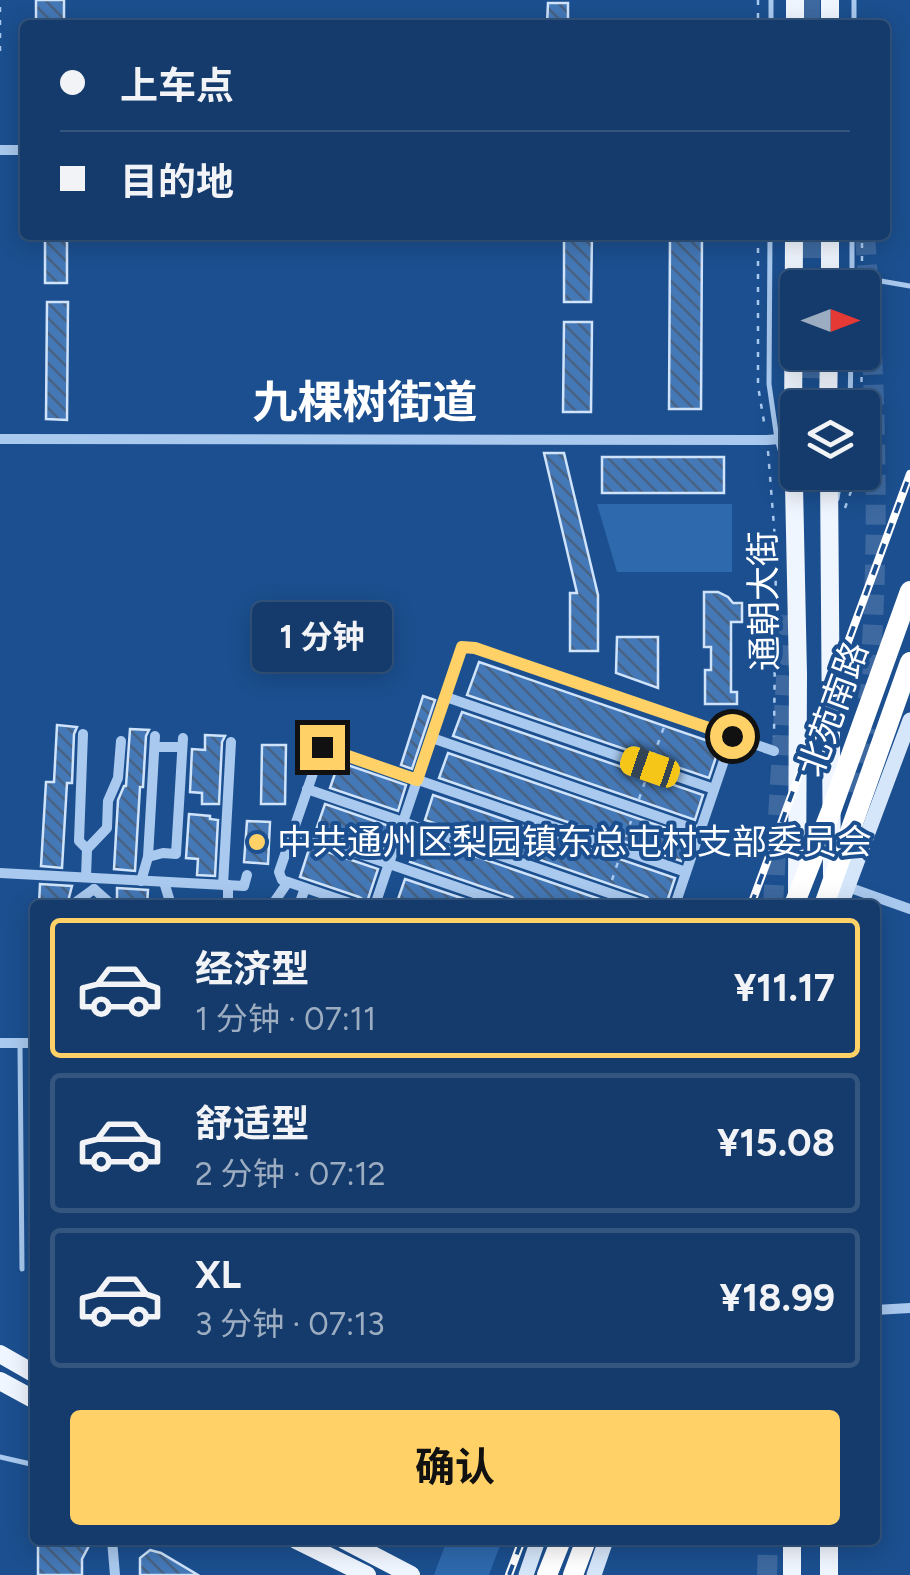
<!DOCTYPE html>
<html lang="zh">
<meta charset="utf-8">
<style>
:root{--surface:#143b6b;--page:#1d4271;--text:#f1f3f6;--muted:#9dadc1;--line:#33557e;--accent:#ffd166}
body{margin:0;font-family:Figtree,"Noto Sans SC",sans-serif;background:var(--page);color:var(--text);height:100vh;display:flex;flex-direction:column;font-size:38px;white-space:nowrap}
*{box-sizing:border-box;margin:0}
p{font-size:32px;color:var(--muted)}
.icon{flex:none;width:55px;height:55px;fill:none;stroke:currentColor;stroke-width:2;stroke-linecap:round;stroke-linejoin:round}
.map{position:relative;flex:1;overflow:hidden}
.panel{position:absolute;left:30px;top:900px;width:850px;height:645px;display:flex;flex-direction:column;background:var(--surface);border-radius:10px;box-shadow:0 5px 25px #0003,0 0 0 2px var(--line)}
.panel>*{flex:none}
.banner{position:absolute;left:20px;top:20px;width:870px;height:220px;border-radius:10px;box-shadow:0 5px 25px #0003,0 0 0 2px var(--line);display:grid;align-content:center;height:220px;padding:0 40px;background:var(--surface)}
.needle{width:65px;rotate:90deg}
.controls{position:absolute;left:780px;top:270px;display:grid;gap:20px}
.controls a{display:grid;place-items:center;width:100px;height:100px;border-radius:10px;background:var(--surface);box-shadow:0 5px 25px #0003,0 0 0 2px var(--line);font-size:50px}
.end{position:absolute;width:45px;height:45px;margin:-22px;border:12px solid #ffd166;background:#111;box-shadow:0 0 0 5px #111}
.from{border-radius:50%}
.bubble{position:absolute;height:70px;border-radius:10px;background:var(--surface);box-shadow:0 5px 25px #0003,0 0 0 2px var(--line);font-size:32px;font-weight:700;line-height:70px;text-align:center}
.car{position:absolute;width:30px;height:60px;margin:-30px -15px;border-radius:12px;box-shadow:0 0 8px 2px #0007;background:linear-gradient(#f5c518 24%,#345 0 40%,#f5c518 0 76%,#345 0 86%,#f5c518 0)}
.banner b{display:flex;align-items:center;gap:35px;height:95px;font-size:38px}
.banner b+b{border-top:2px solid var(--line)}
.banner i{width:25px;height:25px;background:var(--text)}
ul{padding:18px 0 0;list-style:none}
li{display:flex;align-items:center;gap:30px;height:140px;margin:0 20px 15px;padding:0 20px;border:5px solid var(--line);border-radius:10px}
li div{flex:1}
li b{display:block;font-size:38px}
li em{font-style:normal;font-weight:700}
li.active{border-color:var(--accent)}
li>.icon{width:90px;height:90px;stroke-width:1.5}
.action{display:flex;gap:20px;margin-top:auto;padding:20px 40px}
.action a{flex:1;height:115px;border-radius:10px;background:var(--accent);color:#111;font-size:40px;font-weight:700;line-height:115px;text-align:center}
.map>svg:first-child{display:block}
.park{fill:#2e69ad}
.building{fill:url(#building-back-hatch);stroke:#cfe3fa;stroke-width:2.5}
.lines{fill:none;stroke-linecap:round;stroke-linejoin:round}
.highway-tunnel{stroke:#3d69a0;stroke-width:20;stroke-dasharray:20 10;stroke-linecap:butt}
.path{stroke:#a9c9ee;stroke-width:2.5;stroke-dasharray:5 8;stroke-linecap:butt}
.lane{stroke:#a9c9ee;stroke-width:5}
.street{stroke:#a9c9ee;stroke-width:10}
.secondary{stroke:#d6e6fa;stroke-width:15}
.primary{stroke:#f0f6ff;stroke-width:18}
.highway{stroke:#fff;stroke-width:20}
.rail-casing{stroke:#fff;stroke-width:8}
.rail{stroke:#1b4f8f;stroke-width:4;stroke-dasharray:11;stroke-linecap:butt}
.route{stroke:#ffd166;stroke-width:12}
.poi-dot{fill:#ffd166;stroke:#1b4f8f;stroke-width:4}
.labels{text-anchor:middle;stroke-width:8;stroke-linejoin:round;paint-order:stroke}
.street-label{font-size:35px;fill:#fff;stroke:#1b4f8f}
.poi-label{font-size:35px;fill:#fff;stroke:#1b4f8f;text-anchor:start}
.district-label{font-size:45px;font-weight:bold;fill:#fff;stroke:#1b4f8f}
</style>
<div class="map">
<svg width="910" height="1575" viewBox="0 0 910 1575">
<defs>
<pattern id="building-back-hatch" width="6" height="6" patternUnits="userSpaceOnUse" patternTransform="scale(2.5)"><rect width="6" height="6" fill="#4478b7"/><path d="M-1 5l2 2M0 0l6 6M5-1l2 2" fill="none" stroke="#486282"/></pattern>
</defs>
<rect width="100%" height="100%" fill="#1b4f8f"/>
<g class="park">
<polygon points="597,504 732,504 732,572 617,572"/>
<polygon points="447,1540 502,1540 489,1575 434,1575"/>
</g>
<g class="building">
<rect x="36" y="0" width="28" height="25"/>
<polygon points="548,3 568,3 568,25 547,25"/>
<rect x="45" y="235" width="22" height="48"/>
<polygon points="564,235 592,235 591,302 564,302"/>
<polygon points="670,235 702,235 701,409 669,409"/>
<polygon points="47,302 68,302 67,420 46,419"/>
<polygon points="564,322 592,322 591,412 563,412"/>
<polygon points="544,453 564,453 598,595 598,651 570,651 570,593 577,593"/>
<rect x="602" y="457" width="122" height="36"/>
<polygon points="704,592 718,592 728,597 733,603 742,603 742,622 731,622 731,692 737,692 737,704 705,704 705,670 711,670 711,647 704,647"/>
<polygon points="617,637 658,637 658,688 616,673"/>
<polygon points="479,662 720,745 709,778 467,695"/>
<polygon points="423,696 435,700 412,769 401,765"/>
<polygon points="462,712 703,795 695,820 453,736"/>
<polygon points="57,725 77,727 74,734 72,783 67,783 62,868 41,866 46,782 54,782"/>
<polygon points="130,729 149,730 146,736 143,787 140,787 135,871 114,869 118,800 124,786 126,786"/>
<polygon points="205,735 225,736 222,742 219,804 202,804 202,793 190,792 192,749 205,750"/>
<polygon points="262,745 286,745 285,804 261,804"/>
<polygon points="448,753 689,836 681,861 439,778"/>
<polygon points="339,762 406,785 398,811 330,788"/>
<polygon points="433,795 675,878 666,905 653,905 647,897 425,820"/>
<polygon points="325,804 392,827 383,853 316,830"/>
<polygon points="189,814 210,816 210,819 218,820 215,876 197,875 198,859 186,858"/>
<polygon points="247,821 270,822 268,864 244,862"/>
<polygon points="419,837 617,905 518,905 512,897 410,862"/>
<polygon points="310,846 378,869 367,902 359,897 300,877"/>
<polygon points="405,879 482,905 396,905"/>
<polygon points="40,884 72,886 67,905 39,905"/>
<polygon points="117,888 148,890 147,905 121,905 117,898"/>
<polygon points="38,1540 92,1540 82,1559 82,1575 38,1575"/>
<polygon points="150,1550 161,1553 198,1575 140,1575 140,1558"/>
</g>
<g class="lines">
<g class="highway-tunnel">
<polyline points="810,0 810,25"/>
<path d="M 865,235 C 876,389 881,545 868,699"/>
<polyline points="813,288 813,235"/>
<polyline points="809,408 811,352"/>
<polyline points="859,793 865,728"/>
<polyline points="773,905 790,609"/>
<polyline points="767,1575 768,1540"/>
</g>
<g class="path">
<polyline points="758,0 758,25"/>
<polyline points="0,51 0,0"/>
<polyline points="758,235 758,386 765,428"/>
<polyline points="862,261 862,235"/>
<polyline points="861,408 862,352"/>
<polyline points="768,451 776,552 774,737"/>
<polyline points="845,508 858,472"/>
<polyline points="653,757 664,727"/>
<polyline points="639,799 646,779"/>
<polyline points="626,837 631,821"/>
<polyline points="612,880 619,859"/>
</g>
<g class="lane">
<polyline points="771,25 771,0"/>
<polyline points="854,25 854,0"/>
<polyline points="885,142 888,142"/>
<polyline points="770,235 769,384 777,439 786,470"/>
<polyline points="875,280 910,286"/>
<polyline points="852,288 852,235"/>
<polyline points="850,408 851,352"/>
<polyline points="837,499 841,472"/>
<polyline points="20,1046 22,1269"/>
<polyline points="0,1457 35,1465"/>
</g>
<g class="street">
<polyline points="0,150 25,150"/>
<polyline points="0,439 767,440 793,438"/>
<polyline points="446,697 714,789"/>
<polyline points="83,734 79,841 87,849"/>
<polyline points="432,738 700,831"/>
<polyline points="155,747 182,747"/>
<polyline points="307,789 644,905"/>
<polyline points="293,831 509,905"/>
<polyline points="148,857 163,853 176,854 183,738"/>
<polyline points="0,873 244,886 247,875"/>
<polyline points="86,877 87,849 107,828 108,801 118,778 121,741"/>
<polyline points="141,881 148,857 155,736"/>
<polyline points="164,882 171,905"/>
<polyline points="223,885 231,742"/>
<polyline points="845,886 910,909"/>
<polyline points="94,889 112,905"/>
<polyline points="76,905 76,902 94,889"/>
<polyline points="228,905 228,885"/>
<polyline points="272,905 288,882"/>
<polyline points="299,905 305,888"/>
<polyline points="356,905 282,880 279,872 322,747 686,872"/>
<polyline points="375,905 462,647 475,648 774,751"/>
<polyline points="675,905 732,737"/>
<polyline points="0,1043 35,1043"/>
<polyline points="875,1310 910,1308"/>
<polyline points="112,1540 115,1575"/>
</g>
<g class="secondary">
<polyline points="841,905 910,720"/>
<polyline points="526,1575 538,1540"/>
<polyline points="594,1575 606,1540"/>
</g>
<g class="primary">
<polyline points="830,0 830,25"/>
<polyline points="795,25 795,0"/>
<polyline points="794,235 793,438 798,674 797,894"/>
<polyline points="830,288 830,235"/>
<polyline points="828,408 829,352"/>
<polyline points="829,472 832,875"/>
<polyline points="0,1354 35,1374"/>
<polyline points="0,1381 35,1400"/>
<polyline points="296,1540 367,1575"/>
<polyline points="344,1540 411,1575"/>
<polyline points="792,1575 792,1540"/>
<polyline points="829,1575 829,1540"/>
</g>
<g class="highway">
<polyline points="794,905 831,811 910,591"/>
<polyline points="824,905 910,662"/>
<polyline points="547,1575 561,1540"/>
<polyline points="573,1575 586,1540"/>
</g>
<defs>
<g id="rail">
<polyline points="751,905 910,474"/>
<polyline points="509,1575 522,1540"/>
</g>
</defs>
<use href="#rail" class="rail-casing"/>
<use href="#rail" class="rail"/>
</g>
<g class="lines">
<polyline class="route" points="322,747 417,780 462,647 475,648 732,736"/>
</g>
<circle class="poi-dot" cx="257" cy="842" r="10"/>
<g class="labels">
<g class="street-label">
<text transform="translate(764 601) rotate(-91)" y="12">通朝大街</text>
<text transform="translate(833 709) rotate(-70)" y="12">北苑南路</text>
</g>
<g class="poi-label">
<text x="277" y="854">中共通州区梨园镇东总屯村支部委员会</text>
</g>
<g class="district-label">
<text x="365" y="418">九棵树街道</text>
</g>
</g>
</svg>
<div class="controls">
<a><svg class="needle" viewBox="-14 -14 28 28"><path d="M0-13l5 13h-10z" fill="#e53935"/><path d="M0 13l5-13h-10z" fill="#9dadc1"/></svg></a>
<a><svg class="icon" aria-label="layers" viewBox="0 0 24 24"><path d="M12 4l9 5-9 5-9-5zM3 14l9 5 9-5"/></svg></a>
</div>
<i class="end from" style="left:732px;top:736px"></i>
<i class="end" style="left:322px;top:747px"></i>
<div class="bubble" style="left:252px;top:602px;width:140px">1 分钟</div>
<i class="car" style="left:650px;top:767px;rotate:289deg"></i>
<div class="banner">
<b><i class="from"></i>上车点</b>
<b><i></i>目的地</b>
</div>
<section class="panel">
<ul>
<li class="active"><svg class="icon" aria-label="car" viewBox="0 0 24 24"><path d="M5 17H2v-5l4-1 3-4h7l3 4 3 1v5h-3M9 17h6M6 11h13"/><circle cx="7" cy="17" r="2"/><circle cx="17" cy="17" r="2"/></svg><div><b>经济型</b><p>1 分钟 · 07:11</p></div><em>¥11.17</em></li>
<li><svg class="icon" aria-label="car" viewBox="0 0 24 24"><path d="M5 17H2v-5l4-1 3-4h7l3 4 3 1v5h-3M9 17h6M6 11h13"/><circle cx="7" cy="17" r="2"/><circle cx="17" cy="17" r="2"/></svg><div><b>舒适型</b><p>2 分钟 · 07:12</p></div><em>¥15.08</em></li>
<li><svg class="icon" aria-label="car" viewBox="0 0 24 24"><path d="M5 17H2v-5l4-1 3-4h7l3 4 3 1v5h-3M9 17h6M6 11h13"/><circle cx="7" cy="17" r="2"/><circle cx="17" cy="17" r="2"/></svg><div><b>XL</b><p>3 分钟 · 07:13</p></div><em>¥18.99</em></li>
</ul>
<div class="action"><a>确认</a></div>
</section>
</div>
